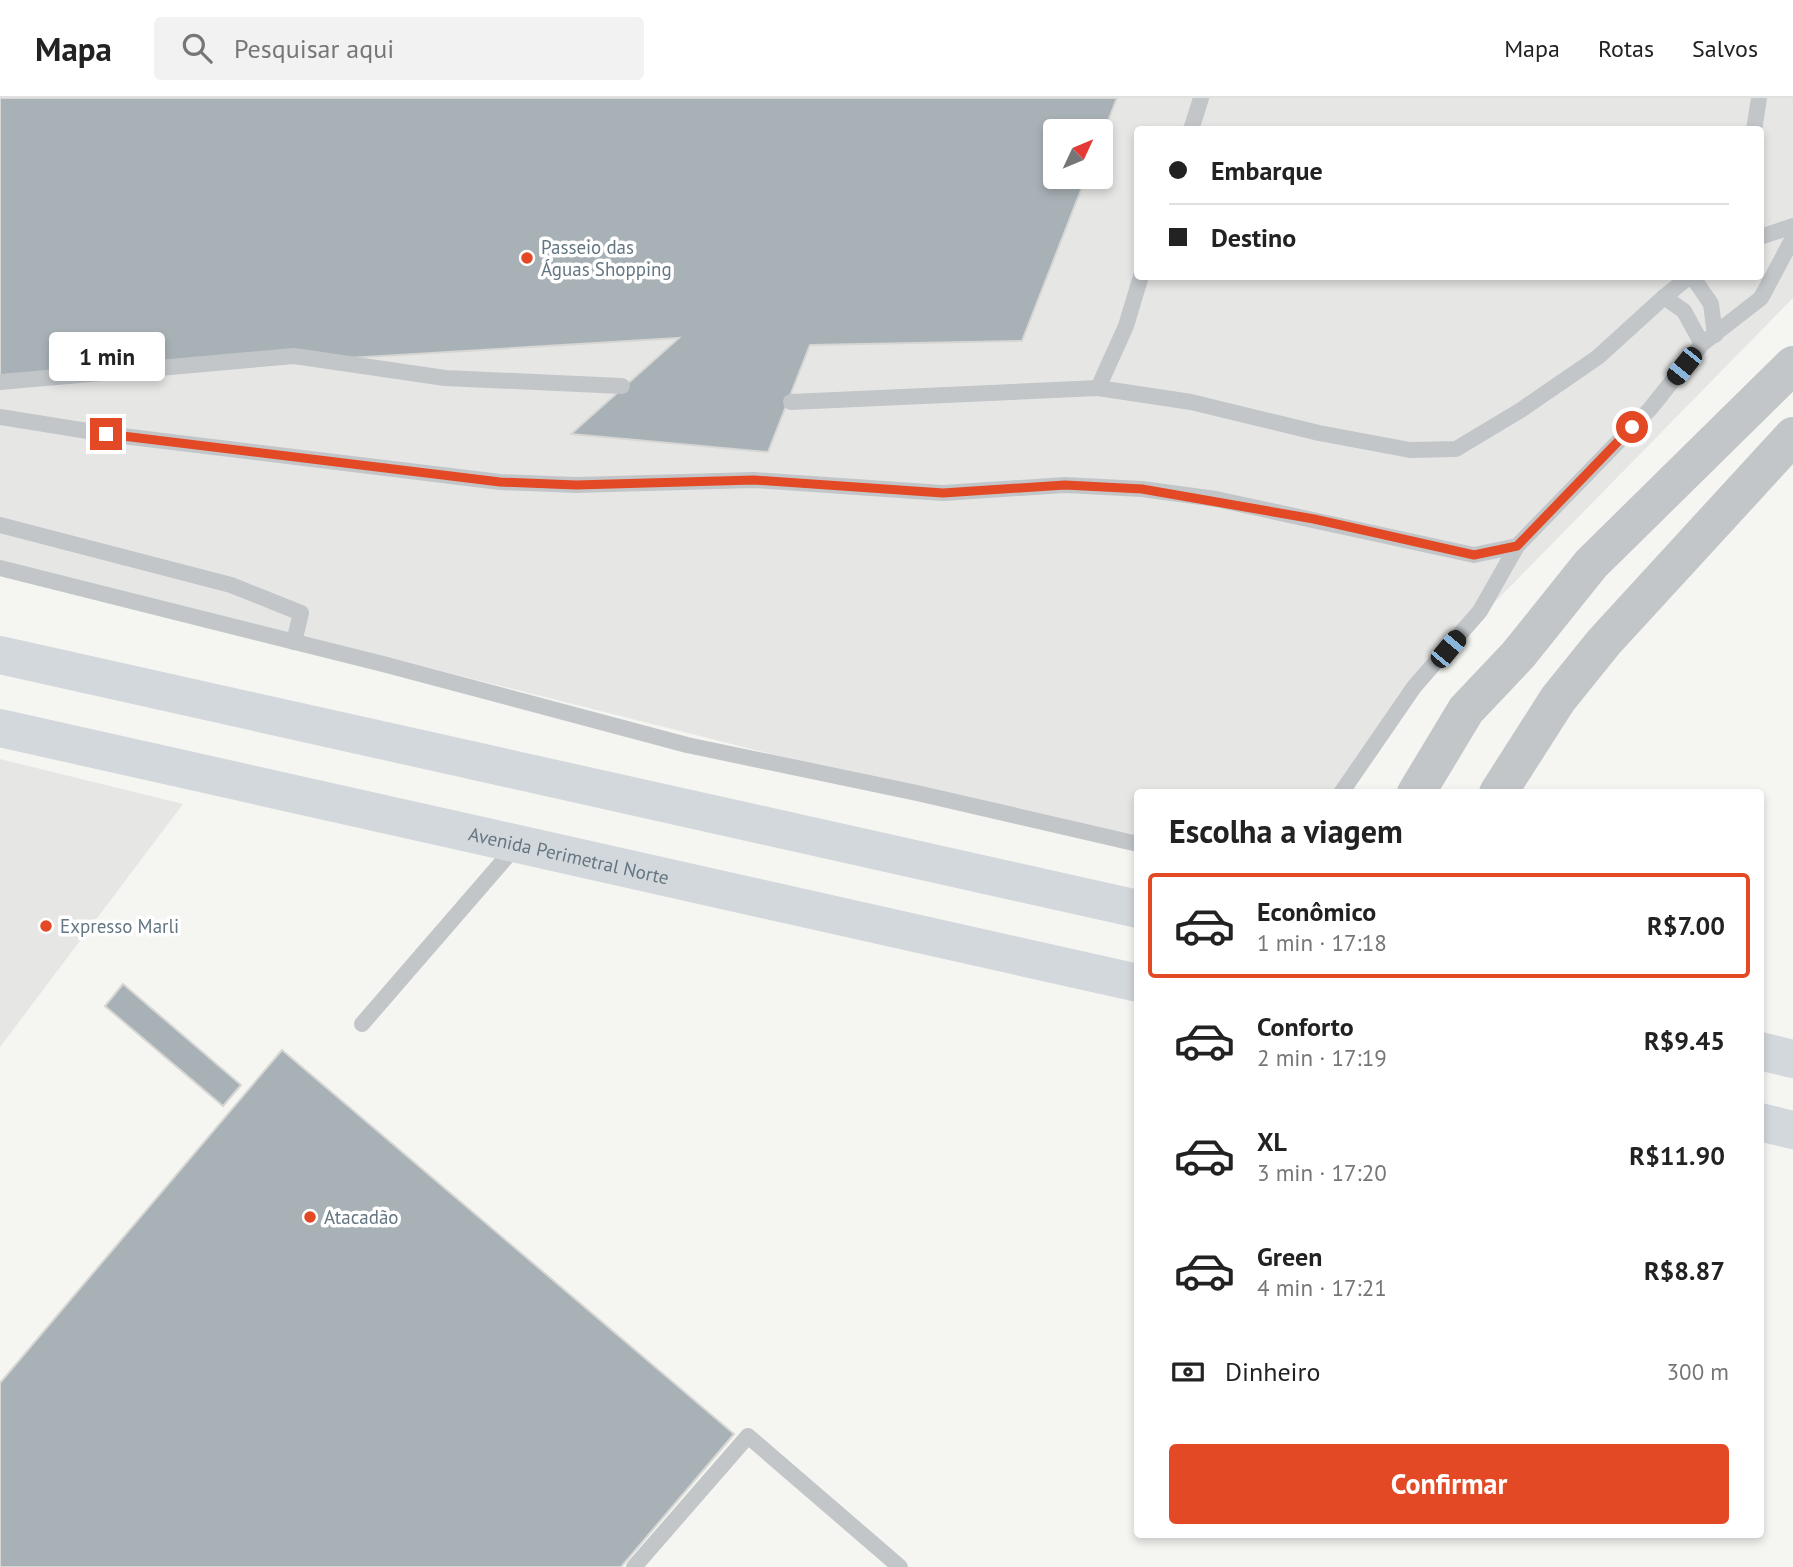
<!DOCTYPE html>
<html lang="pt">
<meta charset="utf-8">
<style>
:root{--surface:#fff;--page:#f2f2f2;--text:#222;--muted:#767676;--line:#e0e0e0;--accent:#e24924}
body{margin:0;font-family:"PT Sans",sans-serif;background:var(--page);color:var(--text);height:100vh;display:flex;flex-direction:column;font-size:26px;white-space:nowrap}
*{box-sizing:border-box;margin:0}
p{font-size:23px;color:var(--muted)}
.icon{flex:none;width:38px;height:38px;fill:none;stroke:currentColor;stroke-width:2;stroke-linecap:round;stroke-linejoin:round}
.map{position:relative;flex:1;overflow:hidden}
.panel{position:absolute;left:1134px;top:691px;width:630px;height:749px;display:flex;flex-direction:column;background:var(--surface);border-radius:7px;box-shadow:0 4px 10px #0003}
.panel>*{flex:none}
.top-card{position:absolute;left:1134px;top:28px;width:630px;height:154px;border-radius:7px;box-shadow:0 4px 10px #0003;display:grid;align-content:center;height:154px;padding:0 35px;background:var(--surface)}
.needle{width:46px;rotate:46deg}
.tools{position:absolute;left:1043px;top:21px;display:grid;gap:14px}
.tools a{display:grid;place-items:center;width:70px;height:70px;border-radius:7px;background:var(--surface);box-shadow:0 4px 10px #0003;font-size:35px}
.end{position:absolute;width:32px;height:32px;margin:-16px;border:9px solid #e24924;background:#fff;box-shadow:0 0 0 4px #fff}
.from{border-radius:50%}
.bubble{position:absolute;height:49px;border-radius:7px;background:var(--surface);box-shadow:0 4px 10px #0003;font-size:23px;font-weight:700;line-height:49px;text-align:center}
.car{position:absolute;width:21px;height:42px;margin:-21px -10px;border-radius:9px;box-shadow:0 0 5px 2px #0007;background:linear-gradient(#222 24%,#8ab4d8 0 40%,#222 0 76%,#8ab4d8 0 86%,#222 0)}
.top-card b{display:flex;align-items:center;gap:24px;height:66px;font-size:26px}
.top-card b+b{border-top:2px solid var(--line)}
.top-card i{width:18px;height:18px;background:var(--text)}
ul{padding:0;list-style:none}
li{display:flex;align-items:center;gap:21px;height:105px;margin:0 14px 10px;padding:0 21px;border:4px solid transparent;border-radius:7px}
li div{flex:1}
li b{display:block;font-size:26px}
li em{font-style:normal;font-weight:700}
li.active{border-color:var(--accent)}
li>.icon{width:63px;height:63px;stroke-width:1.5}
h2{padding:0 35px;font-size:32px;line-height:84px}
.pay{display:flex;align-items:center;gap:18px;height:77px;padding:0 35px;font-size:26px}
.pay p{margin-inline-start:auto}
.cta{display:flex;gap:14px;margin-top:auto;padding:14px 35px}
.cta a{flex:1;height:80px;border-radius:7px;background:var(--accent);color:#fff;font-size:28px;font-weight:700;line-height:80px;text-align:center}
header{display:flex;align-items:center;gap:42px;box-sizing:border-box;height:98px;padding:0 35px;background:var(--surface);border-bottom:2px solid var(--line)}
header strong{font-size:33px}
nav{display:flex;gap:38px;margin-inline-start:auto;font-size:24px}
.search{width:490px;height:63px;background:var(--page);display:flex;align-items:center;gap:18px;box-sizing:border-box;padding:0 24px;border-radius:7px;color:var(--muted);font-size:26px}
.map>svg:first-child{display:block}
.built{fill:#e6e7e5;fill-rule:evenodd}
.building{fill:#a8b1b6;stroke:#d6d6d4;stroke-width:2}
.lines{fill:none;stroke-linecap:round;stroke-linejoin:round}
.service{stroke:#c2c6c9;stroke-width:16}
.tertiary{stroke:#c2c6c9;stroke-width:38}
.trunk{stroke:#d3d8dc;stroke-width:38}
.route{stroke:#e24924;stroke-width:9}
.poi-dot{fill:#e24924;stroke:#fff;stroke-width:2.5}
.labels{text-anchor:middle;stroke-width:7;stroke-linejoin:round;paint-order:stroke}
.poi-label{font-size:19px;fill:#647682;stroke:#fff;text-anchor:start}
.street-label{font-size:19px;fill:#647682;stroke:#fff}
</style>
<header>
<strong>Mapa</strong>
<div class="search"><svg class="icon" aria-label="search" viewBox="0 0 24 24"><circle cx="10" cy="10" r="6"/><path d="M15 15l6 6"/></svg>Pesquisar aqui</div>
<nav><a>Mapa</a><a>Rotas</a><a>Salvos</a></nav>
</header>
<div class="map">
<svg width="1793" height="1469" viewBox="0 0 1793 1469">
<rect width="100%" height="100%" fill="#f5f5f1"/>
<g class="built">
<path d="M 0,0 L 1793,0 L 1793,200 L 1453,547 L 1347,695 L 1138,695 L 1137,748 L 258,527 L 0,472 ZM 1138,32 L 1760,32 L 1760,178 L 1138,178 ZM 1055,33 L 1101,33 L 1101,79 L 1055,79 Z"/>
<polygon points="0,661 183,706 0,949"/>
</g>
<g class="building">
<polygon points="0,0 1117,0 1101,41 1101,33 1055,33 1055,79 1086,79 1022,243 810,247 768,354 571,336 679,240 0,281"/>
<polygon points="123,886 241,987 223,1008 105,908"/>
<polygon points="282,952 734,1336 621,1469 0,1469 0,1285"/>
</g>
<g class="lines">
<g class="service">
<polyline points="1191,32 1201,0"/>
<polyline points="1754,32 1759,0"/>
<polyline points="1760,139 1793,128"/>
<polyline points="1692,178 1711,206 1715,237"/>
<polyline points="1664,199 1690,178"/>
<polyline points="0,284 294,258 445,280 622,288"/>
<polyline points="1098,290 1126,228 1141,178"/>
<polyline points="791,304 1098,290 1191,304 1319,335 1410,352 1456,351 1521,312 1598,259 1664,199 1684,213 1702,246"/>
<polyline points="0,319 106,336 500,384 576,387 754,382 943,395 1065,387 1142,391 1216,401 1474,457 1517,448"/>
<polyline points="0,427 231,487 301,515 294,544"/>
<polyline points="0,470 383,566 687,647 917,695 1138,746"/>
<polyline points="1341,695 1414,589 1480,513 1517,448 1650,311 1702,246 1761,200 1793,140"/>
<polyline points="362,926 517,747"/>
<polyline points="634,1469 748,1338 900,1469"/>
</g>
<g class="tertiary">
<polyline points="1416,695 1466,612 1518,557 1591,466 1793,267"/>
<polyline points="1498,695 1558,601 1604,544 1793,338"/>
</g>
<g class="trunk">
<polyline points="0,557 1138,811"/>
<path id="s1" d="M 0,630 L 1138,885"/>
<polyline points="1760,953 1793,961"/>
<polyline points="1760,1024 1793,1032"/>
</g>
</g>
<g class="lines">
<polyline class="route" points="106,336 500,384 576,387 754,382 943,395 1065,387 1142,391 1314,421 1474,457 1517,448 1632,329"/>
</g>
<g class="poi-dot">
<circle cx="527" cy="160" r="7"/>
<circle cx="46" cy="828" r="7"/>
<circle cx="310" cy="1119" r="7"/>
</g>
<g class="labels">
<g class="poi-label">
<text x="541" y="156">Passeio das<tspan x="541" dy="22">Águas Shopping</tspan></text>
<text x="60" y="835">Expresso Marli</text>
<text x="324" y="1126">Atacadão</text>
</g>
<g class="street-label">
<text dy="7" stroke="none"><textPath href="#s1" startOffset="583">Avenida Perimetral Norte</textPath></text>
</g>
</g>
</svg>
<div class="tools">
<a><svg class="needle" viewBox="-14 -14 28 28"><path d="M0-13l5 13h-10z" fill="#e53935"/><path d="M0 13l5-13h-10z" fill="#767676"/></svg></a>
</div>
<i class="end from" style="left:1632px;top:329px"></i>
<i class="end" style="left:106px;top:336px"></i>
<div class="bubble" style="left:49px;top:234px;width:116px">1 min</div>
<i class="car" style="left:1684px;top:268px;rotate:219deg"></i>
<i class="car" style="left:1448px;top:551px;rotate:40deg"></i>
<div class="top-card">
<b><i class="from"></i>Embarque</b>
<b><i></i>Destino</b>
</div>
<section class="panel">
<h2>Escolha a viagem</h2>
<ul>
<li class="active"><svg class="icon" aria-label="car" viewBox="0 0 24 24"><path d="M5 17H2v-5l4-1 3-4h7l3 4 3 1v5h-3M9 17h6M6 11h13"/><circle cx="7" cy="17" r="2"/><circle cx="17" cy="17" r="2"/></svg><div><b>Econômico</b><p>1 min · 17:18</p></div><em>R$7.00</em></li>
<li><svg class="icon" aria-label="car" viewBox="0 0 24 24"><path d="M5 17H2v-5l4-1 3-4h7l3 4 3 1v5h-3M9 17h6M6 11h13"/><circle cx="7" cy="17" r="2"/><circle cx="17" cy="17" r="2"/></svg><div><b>Conforto</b><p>2 min · 17:19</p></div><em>R$9.45</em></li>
<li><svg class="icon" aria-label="car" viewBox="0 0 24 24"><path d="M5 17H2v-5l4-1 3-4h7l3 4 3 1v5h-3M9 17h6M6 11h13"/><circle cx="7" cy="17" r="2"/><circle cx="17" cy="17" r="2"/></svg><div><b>XL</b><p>3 min · 17:20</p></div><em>R$11.90</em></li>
<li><svg class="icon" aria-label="car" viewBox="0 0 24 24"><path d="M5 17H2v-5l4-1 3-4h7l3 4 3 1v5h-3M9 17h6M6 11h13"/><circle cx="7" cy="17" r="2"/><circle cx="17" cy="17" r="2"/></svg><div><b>Green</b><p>4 min · 17:21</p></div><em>R$8.87</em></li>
</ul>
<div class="pay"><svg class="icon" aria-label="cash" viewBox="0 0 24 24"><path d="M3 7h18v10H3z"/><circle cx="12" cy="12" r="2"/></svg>Dinheiro<p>300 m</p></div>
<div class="cta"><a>Confirmar</a></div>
</section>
</div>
